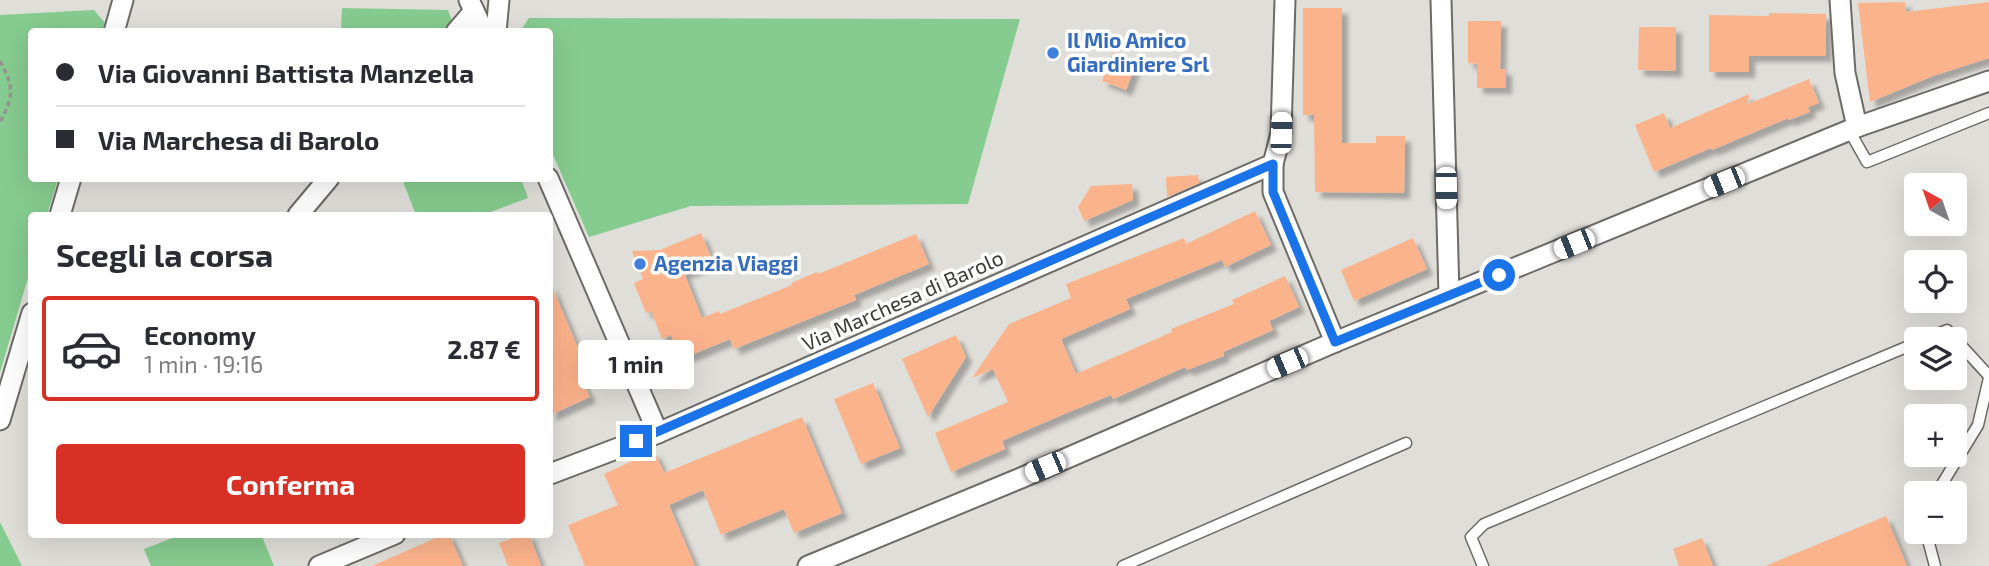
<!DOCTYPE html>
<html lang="it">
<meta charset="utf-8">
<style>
:root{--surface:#fff;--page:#f7f7f7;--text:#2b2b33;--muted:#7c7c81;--line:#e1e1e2;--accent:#d93025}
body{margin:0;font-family:"Exo 2",sans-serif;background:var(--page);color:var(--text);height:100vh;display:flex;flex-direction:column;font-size:26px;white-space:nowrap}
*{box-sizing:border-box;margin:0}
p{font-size:23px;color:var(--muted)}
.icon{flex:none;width:38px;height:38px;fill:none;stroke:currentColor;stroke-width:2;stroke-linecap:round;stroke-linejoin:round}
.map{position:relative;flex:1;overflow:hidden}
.side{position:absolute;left:28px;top:212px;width:525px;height:326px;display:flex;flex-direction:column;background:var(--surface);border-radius:7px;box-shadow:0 7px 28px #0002}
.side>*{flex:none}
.hud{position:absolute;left:28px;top:28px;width:525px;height:154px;border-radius:7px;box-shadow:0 7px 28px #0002;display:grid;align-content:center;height:154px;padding:0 28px;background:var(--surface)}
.needle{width:46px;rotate:320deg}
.buttons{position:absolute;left:1904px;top:173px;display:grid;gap:14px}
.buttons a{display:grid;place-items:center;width:63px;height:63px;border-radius:7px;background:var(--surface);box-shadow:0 7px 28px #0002;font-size:35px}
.end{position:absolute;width:32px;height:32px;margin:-16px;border:9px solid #1a73e8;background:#fff;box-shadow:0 0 0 4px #fff}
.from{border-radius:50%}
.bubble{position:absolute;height:49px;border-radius:7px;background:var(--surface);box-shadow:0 7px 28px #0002;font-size:23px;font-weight:700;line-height:49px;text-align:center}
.car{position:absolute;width:21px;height:42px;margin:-21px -10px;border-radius:9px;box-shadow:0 0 5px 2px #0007;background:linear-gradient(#fff 24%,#345 0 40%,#fff 0 76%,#345 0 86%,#fff 0)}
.hud b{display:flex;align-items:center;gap:24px;height:66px;font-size:26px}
.hud b+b{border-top:2px solid var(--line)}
.hud i{width:18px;height:18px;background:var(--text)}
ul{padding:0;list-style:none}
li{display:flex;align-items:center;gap:21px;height:105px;margin:0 14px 10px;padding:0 14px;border:4px solid transparent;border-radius:7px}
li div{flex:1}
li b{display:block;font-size:26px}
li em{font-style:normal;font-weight:700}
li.current{border-color:var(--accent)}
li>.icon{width:63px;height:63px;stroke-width:1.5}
h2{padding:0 28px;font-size:32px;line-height:84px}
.cta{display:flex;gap:14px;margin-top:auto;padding:14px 28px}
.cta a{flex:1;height:80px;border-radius:7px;background:var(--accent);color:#fff;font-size:28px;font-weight:700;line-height:80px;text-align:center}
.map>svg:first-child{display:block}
.green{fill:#86cb8f}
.building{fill:#fbb38c;filter:url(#shadow)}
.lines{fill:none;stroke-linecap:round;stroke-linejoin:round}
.lane-casing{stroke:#6d6b67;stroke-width:13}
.street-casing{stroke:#6d6b67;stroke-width:23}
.path{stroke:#969591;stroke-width:3.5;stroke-dasharray:5 3.5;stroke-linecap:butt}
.lane{stroke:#fff;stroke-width:10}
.street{stroke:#fff;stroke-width:19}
.route{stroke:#1a73e8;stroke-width:9}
.shop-dot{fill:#3f7fe0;stroke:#fff;stroke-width:2.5}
.labels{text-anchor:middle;stroke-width:7;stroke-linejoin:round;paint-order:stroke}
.shop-label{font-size:21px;font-weight:bold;fill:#366cbe;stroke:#fff;text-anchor:start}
.street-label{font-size:21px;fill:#3b3a38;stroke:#fff}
</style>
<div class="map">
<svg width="1989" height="566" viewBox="0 0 1989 566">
<defs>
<filter id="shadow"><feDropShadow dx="6" dy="6" stdDeviation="2" flood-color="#0004"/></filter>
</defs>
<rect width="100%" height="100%" fill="#e0ded9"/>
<g class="green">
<polygon points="342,8 448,10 452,21 443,31 341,31"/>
<polygon points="94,10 105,23 103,31 32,32 32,178 58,179 47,215 32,215 31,268 0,372 0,15"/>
<polygon points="529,18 1020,19 968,204 691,206 589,237 550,148 550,32 520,31"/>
<polygon points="402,179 521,179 528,198 482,215 416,215"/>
<polygon points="0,522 22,566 0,566"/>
<polygon points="183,534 261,534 274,566 151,566 144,549"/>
</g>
<g class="building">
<polygon points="1905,2 1906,12 1989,2 1989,58 1933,76 1870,102 1858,3"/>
<polygon points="1303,8 1342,8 1342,143 1376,143 1376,136 1405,136 1404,193 1315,192 1314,115 1303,115"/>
<polygon points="1769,13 1826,14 1826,56 1749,56 1749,72 1709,72 1709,15 1769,16"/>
<polygon points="1468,21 1501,21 1500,69 1506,69 1506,88 1477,88 1477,64 1468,63"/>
<polygon points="1639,27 1676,27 1676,71 1638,70"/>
<polygon points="1113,52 1137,61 1126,90 1102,81"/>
<polygon points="1809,79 1819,103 1808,107 1810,112 1789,120 1788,118 1712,150 1711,148 1654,172 1635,125 1664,113 1670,128 1749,94 1748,104"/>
<polygon points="1198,175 1199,183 1167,197 1166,177"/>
<polygon points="1132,184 1133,200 1084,221 1078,207 1091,186"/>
<polygon points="1255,211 1271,245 1225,267 1222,260 1126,299 1130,309 1061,339 1076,374 1172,332 1171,329 1234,304 1232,300 1285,276 1299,307 1269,321 1273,330 1223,352 1224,356 1187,370 1185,367 1113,399 1111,395 1064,414 1002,441 1005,449 951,472 935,433 1008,402 993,369 972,378 1009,324 1071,298 1066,284 1184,238 1186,244"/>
<polygon points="701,233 713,262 684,273 702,318 719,311 720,314 792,285 791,283 817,272 818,274 916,234 929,264 854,295 856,300 734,349 730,339 681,359 671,335 662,339 651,311 646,313 634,283 643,279 632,251 660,250"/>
<polygon points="1413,238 1427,269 1354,301 1341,270"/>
<polygon points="550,282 586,367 578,371 590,397 550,415"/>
<polygon points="956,335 966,357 928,417 902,359"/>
<polygon points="873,383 900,448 861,464 834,399"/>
<polygon points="802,417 842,513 794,533 784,509 721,535 703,490 669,505 695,566 585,566 568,525 618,505 604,474 654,451 664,473"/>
<polygon points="1886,516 1907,566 1765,566"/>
<polygon points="445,534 449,534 463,566 372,566"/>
<polygon points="509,534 529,534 541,566 508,566 499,543 511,539"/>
<polygon points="1702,538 1713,566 1679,566 1673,549"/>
</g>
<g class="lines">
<defs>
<g id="lane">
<polyline points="1849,130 1867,162 1989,113"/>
<polyline points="1924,340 1947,330 1989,376"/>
<polyline points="1936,494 1978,425 1989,378"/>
<polyline points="1926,532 1935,566"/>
<polyline points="1123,566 1406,443"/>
<polyline points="1483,566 1471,537 1484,524 1916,343"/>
</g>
<g id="street">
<polyline points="469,0 484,32"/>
<polyline points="1285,0 1281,133 1273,164 1273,192 1335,342"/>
<polyline points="1441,0 1449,295"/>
<polyline points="1840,0 1845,73 1857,127"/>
<polyline points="114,32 123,0"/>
<polyline points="456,32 474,11"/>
<polyline points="496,32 499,0"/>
<polyline points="548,178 658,433"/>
<polyline points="60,215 71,178"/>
<polyline points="298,215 329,178"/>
<polyline points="0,420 32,313"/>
<polyline points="550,474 658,433 1273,164"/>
<polyline points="319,566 395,534"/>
<polyline points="808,566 1021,478 1335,342 1857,127 1989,81"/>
</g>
</defs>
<use href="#lane" class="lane-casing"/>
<use href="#street" class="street-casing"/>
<path class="path" d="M 0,61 C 14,86 14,97 0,122"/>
<use href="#lane" class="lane"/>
<use href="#street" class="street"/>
</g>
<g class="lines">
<polyline class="route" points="636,441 1273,164 1273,192 1335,342 1499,275"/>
</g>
<g class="shop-dot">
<circle cx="1053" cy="53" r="7"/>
<circle cx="640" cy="264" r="7"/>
</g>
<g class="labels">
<g class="shop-label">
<text x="1067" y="48">Il Mio Amico<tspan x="1067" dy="24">Giardiniere Srl</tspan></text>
<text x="654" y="271">Agenzia Viaggi</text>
</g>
<g class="street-label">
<text transform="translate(903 301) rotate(-24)" y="7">Via Marchesa di Barolo</text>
</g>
</g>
</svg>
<div class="buttons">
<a><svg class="needle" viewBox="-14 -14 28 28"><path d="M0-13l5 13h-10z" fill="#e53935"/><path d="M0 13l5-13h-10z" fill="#7c7c81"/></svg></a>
<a><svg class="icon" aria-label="locate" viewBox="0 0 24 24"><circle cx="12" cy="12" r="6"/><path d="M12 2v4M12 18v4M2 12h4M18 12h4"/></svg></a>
<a><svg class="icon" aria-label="layers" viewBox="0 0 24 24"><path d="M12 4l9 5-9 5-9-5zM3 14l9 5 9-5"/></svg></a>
<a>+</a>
<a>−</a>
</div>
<i class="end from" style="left:1499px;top:275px"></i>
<i class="end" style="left:636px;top:441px"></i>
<div class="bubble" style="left:578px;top:340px;width:116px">1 min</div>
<i class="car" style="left:1281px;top:133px;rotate:2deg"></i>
<i class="car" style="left:1724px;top:182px;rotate:248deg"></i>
<i class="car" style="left:1446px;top:188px;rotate:179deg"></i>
<i class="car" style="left:1574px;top:244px;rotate:248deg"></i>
<i class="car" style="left:1287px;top:363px;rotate:247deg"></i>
<i class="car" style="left:1045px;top:467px;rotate:247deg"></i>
<div class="hud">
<b><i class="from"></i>Via Giovanni Battista Manzella</b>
<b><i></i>Via Marchesa di Barolo</b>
</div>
<section class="side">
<h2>Scegli la corsa</h2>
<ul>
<li class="current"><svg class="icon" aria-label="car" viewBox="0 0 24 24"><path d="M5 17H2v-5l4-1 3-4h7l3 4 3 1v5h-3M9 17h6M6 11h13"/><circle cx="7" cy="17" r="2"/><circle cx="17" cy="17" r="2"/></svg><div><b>Economy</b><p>1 min · 19:16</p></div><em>2.87 €</em></li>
</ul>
<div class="cta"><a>Conferma</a></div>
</section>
</div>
